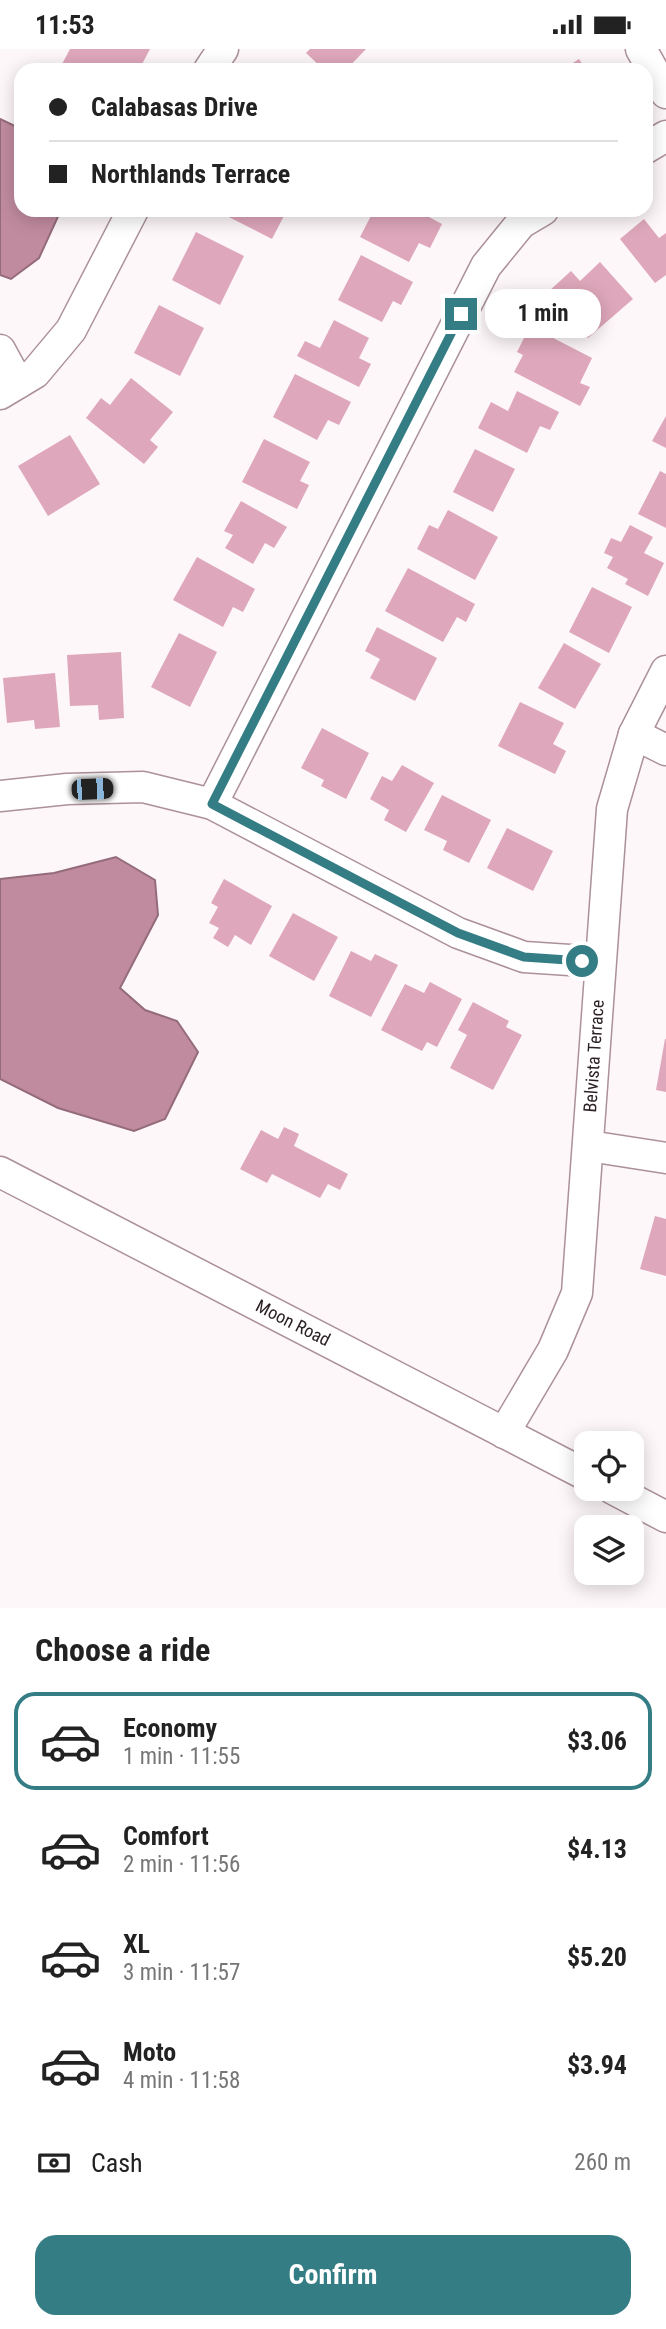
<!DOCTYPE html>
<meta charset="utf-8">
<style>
:root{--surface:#fff;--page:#f6f6f6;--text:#222;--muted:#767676;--line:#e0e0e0;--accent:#357d85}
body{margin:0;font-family:"Roboto Condensed",sans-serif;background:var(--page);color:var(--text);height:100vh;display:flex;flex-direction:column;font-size:26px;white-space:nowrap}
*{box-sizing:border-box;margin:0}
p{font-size:23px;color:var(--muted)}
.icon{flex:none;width:38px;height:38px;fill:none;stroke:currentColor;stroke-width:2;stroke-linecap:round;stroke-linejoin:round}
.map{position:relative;height:1559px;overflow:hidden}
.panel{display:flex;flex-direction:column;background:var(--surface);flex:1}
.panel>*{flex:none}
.banner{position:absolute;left:14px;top:14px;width:639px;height:154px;border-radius:21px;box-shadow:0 4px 18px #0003;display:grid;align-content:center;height:154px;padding:0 35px;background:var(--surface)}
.controls{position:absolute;left:574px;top:1382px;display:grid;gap:14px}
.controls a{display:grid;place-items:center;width:70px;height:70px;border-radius:14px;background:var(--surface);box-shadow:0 4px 18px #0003;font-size:35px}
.end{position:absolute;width:32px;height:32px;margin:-16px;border:9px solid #357d85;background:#fff;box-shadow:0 0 0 4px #fff}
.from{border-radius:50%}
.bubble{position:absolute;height:49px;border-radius:21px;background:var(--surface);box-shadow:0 4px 18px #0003;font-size:23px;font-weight:700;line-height:49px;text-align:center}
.car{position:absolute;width:21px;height:42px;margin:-21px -10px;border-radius:9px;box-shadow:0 0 5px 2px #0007;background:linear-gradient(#222 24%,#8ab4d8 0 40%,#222 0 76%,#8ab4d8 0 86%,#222 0)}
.banner b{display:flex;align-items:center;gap:24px;height:66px;font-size:26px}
.banner b+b{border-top:2px solid var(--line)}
.banner i{width:18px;height:18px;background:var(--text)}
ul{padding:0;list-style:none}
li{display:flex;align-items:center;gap:21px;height:98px;margin:0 14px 10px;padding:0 21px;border:4px solid transparent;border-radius:21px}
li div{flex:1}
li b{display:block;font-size:26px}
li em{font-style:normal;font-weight:700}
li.active{border-color:var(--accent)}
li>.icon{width:63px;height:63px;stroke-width:1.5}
h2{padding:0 35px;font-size:32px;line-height:84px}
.pay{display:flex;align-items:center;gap:18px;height:77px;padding:0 35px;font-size:26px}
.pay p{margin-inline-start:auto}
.cta{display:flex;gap:14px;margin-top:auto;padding:14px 35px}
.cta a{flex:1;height:80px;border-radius:21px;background:var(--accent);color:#fff;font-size:28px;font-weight:700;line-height:80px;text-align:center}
.status{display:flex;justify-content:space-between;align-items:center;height:49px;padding:0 35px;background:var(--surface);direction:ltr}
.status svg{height:19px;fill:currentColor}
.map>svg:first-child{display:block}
.water{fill:#c18b9f;stroke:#946b7a;stroke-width:2}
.building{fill:#dfa7bb}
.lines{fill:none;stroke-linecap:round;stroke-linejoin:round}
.minor-casing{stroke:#ac909a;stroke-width:33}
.minor{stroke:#fff;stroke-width:30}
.route{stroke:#357d85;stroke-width:9}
.labels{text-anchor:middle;stroke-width:5;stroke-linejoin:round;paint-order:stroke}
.street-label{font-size:18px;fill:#2c2125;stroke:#fff}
</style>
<div class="status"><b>11:53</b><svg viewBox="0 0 49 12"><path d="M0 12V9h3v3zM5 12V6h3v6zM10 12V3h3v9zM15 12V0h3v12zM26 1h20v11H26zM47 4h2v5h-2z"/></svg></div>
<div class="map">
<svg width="666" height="1559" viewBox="0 0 666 1559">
<rect width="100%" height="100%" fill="#fdf7f9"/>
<g class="water">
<polygon points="0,70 21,80 21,161 61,161 39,209 11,230 0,226"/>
<polygon points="116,808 155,831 158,866 120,939 145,961 177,972 198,1003 165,1070 134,1082 58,1059 0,1030 0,830 54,824"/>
</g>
<g class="building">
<polygon points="70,0 150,0 139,21 59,21"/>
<polygon points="310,0 366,0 346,21 324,21 306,4"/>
<polygon points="579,10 586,21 562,21"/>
<polygon points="215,161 287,161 272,190"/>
<polygon points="374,161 416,161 442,175 430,199 419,194 409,213 360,188"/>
<polygon points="644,170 659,189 666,184 666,226 655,234 620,190"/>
<polygon points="196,183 244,207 220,256 172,231"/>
<polygon points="361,206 413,233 401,256 393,252 382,273 338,251"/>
<polygon points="600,213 633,250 588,289 548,243 571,222 580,232"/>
<polygon points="159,256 204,279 180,327 134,304"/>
<polygon points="334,271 369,289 359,309 371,315 359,338 297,307 305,292 320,299"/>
<polygon points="530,277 592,309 580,334 590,338 580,357 514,323 523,306 517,303"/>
<polygon points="295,325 351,353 339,376 328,371 317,391 273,368"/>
<polygon points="131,329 173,363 150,391 158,398 144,415 86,369 101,349 110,356"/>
<polygon points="517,342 559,363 550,381 540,377 527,404 478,379 491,353 508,362"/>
<polygon points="666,367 666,399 652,392"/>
<polygon points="70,386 100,435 48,467 18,417"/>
<polygon points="264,390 310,413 300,432 309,436 297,460 242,433"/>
<polygon points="475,400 515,420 493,463 453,443"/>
<polygon points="660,422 666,425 666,479 638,465"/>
<polygon points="241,452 287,478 274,499 265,494 253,515 225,499 233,486 224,482"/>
<polygon points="448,461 498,488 475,531 417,500 429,476 438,480"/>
<polygon points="630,476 653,488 644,504 664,514 648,547 625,535 628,530 607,519 613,508 604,504 611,489 621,493"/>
<polygon points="197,508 255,540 243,563 233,558 223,578 173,551"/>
<polygon points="408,519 475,555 466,573 457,568 443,593 385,562"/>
<polygon points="592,538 632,558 609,604 569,583"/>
<polygon points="377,578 437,609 415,652 370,629 380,610 365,602"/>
<polygon points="179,584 217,603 190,658 151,638"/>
<polygon points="564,594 601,615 575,660 538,639"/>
<polygon points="121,603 124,669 99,671 98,656 70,657 67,606"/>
<polygon points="55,624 60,678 35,680 34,671 7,674 3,629"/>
<polygon points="520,653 564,674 553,695 566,702 555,725 498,697"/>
<polygon points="322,679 369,704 346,750 321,737 324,731 301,719"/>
<polygon points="402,716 434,734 406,783 384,771 389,761 370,750 382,727 392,732"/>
<polygon points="442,746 491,771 469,814 443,801 447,792 424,781"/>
<polygon points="507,779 553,802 533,842 487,819"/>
<polygon points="224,830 272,857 251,896 235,886 228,898 213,889 219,879 209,874 218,858 211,854"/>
<polygon points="293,864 338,888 314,932 269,907"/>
<polygon points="351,902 371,912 375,905 398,916 371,968 329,947"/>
<polygon points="430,933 462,950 437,998 427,993 422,1002 381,981 405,935 424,944"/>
<polygon points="473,953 509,972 506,978 522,986 493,1041 450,1019 467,986 458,981"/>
<polygon points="665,990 666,990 666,1043 656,1041"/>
<polygon points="284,1078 299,1085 294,1097 348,1125 340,1141 328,1135 320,1149 272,1125 267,1134 240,1120 261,1081 278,1090"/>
<polygon points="655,1167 666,1170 666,1227 640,1220"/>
</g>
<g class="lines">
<defs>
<g id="minor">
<polyline points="641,0 666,44"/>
<polyline points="209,21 223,0"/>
<polyline points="646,99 666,87"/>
<polyline points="0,301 18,334"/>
<polyline points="0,345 35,324 71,281 133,161"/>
<polyline points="634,685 666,701"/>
<polyline points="0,747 67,740 143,738 212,755 458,884 524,908 600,913"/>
<polyline points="212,755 486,217 521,174 543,161"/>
<polyline points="589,1097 666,1109"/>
<polyline points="0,1123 586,1426"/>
<polyline points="504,1384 553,1301 577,1244 612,760 634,685 666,622"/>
<polyline points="613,1440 666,1468"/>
</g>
</defs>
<use href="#minor" class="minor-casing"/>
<use href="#minor" class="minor"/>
</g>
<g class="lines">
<polyline class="route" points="461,265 212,755 458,884 524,908 582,912"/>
</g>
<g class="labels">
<g class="street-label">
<text transform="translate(594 1007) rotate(-86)" y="6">Belvista Terrace</text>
<text transform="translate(293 1274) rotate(27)" y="6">Moon Road</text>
</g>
</g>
</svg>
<div class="controls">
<a><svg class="icon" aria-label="locate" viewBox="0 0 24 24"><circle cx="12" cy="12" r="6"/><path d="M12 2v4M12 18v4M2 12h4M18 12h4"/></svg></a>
<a><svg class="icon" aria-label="layers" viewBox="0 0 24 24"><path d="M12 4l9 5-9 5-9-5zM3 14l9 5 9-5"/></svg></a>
</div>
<i class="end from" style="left:582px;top:912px"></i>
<i class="end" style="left:461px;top:265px"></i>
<div class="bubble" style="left:485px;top:240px;width:116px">1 min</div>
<i class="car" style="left:92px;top:740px;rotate:88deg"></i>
<div class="banner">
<b><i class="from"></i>Calabasas Drive</b>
<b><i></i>Northlands Terrace</b>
</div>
</div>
<section class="panel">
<h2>Choose a ride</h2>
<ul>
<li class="active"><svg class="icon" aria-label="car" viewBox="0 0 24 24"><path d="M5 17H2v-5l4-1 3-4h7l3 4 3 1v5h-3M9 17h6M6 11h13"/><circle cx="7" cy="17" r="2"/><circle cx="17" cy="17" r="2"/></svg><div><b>Economy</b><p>1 min · 11:55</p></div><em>$3.06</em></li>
<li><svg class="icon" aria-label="car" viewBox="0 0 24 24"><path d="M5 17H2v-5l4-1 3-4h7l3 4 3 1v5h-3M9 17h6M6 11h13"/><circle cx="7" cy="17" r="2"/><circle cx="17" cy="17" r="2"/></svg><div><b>Comfort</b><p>2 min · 11:56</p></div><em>$4.13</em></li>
<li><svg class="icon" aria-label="car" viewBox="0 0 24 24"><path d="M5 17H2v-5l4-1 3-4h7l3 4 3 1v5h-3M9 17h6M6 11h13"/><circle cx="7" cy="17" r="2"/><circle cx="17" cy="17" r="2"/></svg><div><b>XL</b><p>3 min · 11:57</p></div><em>$5.20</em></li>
<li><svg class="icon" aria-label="car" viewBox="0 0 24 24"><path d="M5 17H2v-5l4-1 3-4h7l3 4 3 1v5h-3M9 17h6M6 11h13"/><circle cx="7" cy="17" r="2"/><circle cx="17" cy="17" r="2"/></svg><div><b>Moto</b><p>4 min · 11:58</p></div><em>$3.94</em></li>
</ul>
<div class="pay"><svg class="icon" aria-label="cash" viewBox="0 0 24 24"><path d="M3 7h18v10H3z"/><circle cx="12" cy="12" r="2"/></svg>Cash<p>260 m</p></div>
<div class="cta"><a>Confirm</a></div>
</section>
